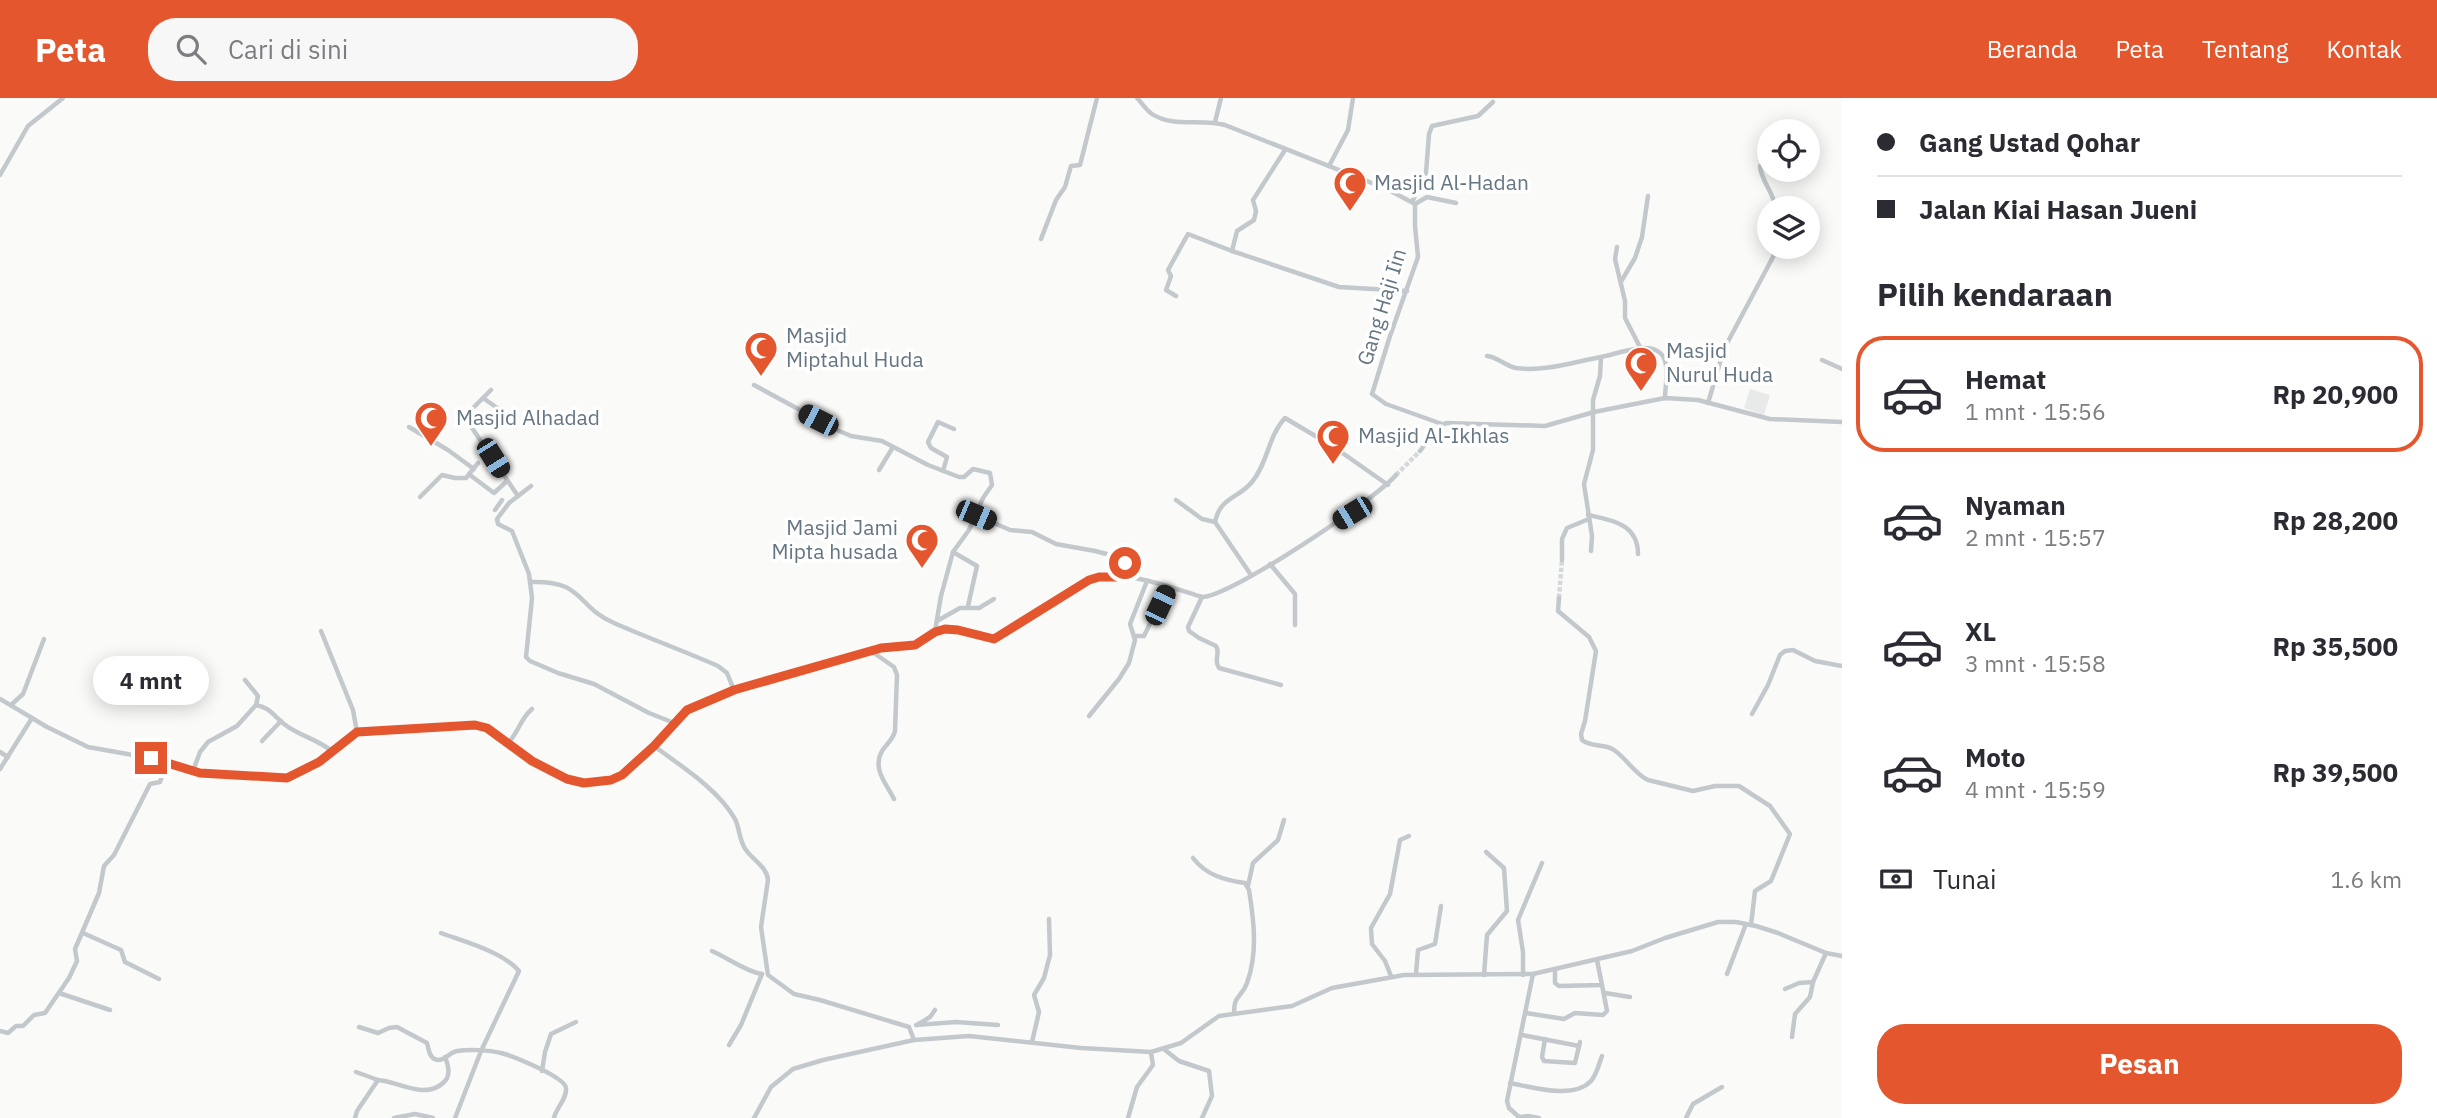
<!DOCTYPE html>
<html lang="id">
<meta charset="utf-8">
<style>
:root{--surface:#fff;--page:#f7f7f7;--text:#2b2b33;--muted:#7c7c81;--line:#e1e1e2;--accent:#e4572e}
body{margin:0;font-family:"IBM Plex Sans",sans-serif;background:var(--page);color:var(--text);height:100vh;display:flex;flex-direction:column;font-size:26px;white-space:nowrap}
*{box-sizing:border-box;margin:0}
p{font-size:23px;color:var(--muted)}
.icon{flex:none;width:38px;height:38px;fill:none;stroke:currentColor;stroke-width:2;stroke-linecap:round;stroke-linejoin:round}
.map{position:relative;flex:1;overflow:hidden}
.details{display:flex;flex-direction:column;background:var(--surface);width:595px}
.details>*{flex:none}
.banner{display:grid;align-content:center;height:154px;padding:0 35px;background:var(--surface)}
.fabs{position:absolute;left:1757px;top:21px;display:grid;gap:14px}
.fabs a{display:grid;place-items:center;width:63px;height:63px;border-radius:50%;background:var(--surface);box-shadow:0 4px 18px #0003;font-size:35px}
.end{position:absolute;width:32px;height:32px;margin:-16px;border:9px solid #e4572e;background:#fff;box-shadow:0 0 0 4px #fff}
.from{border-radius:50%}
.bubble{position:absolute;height:49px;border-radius:24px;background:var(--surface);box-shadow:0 4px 18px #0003;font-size:23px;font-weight:700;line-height:49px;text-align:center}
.car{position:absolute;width:21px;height:42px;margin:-21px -10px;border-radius:9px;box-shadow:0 0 5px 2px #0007;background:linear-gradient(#222 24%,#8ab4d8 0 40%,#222 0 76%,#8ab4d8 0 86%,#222 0)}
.banner b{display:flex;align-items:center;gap:24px;height:66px;font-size:26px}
.banner b+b{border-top:2px solid var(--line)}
.banner i{width:18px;height:18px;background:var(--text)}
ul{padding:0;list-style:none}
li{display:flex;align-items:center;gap:21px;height:116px;margin:0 14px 10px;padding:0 21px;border:4px solid transparent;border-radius:28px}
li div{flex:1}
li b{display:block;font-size:26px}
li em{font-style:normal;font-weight:700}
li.active{border-color:var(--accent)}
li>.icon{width:63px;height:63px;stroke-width:1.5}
h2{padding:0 35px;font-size:32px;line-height:84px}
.pay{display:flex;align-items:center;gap:18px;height:77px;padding:0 35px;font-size:26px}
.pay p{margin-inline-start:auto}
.cta{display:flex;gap:14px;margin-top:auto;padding:14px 35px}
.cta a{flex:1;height:80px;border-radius:28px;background:var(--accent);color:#fff;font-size:28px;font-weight:700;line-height:80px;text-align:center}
header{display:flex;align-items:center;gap:42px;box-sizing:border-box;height:98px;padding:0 35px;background:var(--accent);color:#fff}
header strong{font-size:33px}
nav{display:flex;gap:38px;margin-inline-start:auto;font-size:24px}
.search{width:490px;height:63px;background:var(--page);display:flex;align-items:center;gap:18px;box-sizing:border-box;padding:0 24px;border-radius:28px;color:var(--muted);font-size:26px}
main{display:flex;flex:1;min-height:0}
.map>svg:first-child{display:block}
.built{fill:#e8e9e9}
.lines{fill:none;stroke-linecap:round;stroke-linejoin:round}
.minor-tunnel{stroke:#d5d9db;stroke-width:4.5;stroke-dasharray:4.5 2;stroke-linecap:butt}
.minor{stroke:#c3c8cc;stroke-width:4.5}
.route{stroke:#e4572e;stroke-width:9}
.labels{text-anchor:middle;stroke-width:7;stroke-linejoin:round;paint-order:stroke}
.poi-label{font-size:21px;fill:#657683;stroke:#fff;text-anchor:start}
.street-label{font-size:21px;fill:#657683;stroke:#fff}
</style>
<header>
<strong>Peta</strong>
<div class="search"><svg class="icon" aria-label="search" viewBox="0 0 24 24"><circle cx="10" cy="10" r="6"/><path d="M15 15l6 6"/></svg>Cari di sini</div>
<nav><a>Beranda</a><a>Peta</a><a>Tentang</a><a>Kontak</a></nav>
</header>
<main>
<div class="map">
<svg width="1842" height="1020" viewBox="0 0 1842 1020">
<rect width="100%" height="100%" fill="#fafaf8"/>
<polygon class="built" points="1750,291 1770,297 1764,317 1744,310"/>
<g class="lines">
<g class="minor-tunnel">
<polyline points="1396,377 1420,353"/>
<polyline points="1559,500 1562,462"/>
</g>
<g class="minor">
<path d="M 1137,0 C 1142,5 1146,12 1152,16 C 1173,30 1202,20 1225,27 L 1387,91 L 1415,106 L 1415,128 L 1418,159 L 1390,238 L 1372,296 L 1386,306 L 1442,326"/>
<polyline points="1215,24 1221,0"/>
<polyline points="1285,52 1253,102 1256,113 1254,122 1237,133 1232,153 1339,189 1407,193"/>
<polyline points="1329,68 1348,32 1353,0"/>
<path d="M 1760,68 C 1761,84 1775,95 1775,110"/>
<polyline points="0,77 28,28 63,0"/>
<polyline points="1412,104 1426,75 1429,36 1432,28 1478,18 1493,4"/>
<polyline points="1415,106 1427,99 1456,105"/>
<polyline points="1769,118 1769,123"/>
<polyline points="1041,141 1056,102 1065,89 1071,68 1080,67 1097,0"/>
<polyline points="1617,149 1615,161 1625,203 1625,220 1641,251"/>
<polyline points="1622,182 1635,160 1642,139 1648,98"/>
<polyline points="1176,198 1166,192 1171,178 1168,172 1188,136 1232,153"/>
<path d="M 1487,258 C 1498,259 1505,268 1516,270 C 1544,274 1574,264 1601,259 C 1617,256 1645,244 1659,254 C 1671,262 1665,288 1665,300"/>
<polyline points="1822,262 1842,271"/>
<polyline points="754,287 837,332 851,338 882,343 928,367 959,379 964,379 973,371 990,375 992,387 983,400 969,432 953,454 941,498 935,533"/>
<polyline points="491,292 467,316 466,321 518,398"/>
<polyline points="483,300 503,314 516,328"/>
<polyline points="1708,305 1724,251 1773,159 1776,149"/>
<polyline points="409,329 448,352 474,371"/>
<polyline points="1420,353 1438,329 1446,325 1545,328 1594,314 1665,300 1698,302 1770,321 1842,324"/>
<polyline points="879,372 893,349"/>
<polyline points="943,373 947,359 931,350 928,344 938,324 954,331"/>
<polyline points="470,377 494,395 507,383"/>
<polyline points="531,388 509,405 497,421 498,426 512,433 529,476 532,500 526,559 530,563 558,575 594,586 649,615 674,625"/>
<polyline points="420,399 442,377 455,380 466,380 478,365"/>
<polyline points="1176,402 1202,421 1215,424 1251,477"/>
<polyline points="495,412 502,402"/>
<polyline points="976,417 1010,432 1032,434 1056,446 1095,453 1122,460 1125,465 1122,479"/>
<path d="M 1588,417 C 1612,422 1638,426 1638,456"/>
<path d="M 1215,424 C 1220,399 1238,401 1252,384 C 1268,365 1268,338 1285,320 L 1334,349 L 1388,387"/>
<polyline points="1591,453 1592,438 1584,386 1593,352 1593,302 1600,278 1601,259"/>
<polyline points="953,454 977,468 968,508"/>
<polyline points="1562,462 1562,441 1567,430 1589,421"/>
<polyline points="1270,466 1295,496 1295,527"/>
<path d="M 530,484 C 585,482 575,508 614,525 C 648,540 684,553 718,568 L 727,575 L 734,592"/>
<path d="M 1202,499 L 1188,529 L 1189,533 L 1199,540 L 1216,548 C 1221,555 1213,562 1219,570 L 1281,587"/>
<path d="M 1559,500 L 1558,513 L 1589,539 L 1596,553 L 1585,623 L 1581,636 L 1582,642 C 1592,650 1604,645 1614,652 C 1626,660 1635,676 1648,682 L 1693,693 L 1715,688 L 1739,688 L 1770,708 L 1790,736 L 1771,783 L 1755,793 L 1751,827"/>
<polyline points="937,523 960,510 979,510 994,501"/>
<polyline points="321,533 353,612 357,634"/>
<polyline points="1135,538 1144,538 1168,488"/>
<path d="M 871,553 L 894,569 L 897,577 L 895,633 C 893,642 887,645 882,653 C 872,671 886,685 894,701"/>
<polyline points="245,582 258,598 256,607"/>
<path d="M 0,601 L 47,629 L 88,649 L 161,662 L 200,675 L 281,680 L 295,677 L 319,664 L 357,634 L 475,627 L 487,630 L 532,663 L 567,681 L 584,685 L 600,684 L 622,677 L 664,638 L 687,613 L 734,592 L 881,550 L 914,546 L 935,534 L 945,531 L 958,532 L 994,541 C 1014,533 1031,518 1049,506 C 1062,497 1076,486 1091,481 C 1122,470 1172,490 1202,499 C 1230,499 1375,402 1396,377"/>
<polyline points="11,607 23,596 44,541"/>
<polyline points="1752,616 1768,587 1780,557 1785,553 1793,552 1815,563 1842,568"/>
<polyline points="1089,618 1119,581 1129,565 1135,542 1130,526 1147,483"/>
<polyline points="262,643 281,623"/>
<path d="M 508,645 C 519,634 520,621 532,611"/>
<path d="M 654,648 C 681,668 718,691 735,721 C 740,731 739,743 746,752 C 753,762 767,769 768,782 L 761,829 L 768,877 L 794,896 L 820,902 L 909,929 L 914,942"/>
<polyline points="0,654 8,659"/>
<polyline points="0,671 32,620"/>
<path d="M 193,673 L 200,654 L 208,644 L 237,628 L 256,607 C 269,609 274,618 284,626 C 299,638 318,641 333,654"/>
<path d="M 1193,760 C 1206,777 1224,782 1245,785 L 1249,792 C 1254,823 1258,855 1247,885 C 1242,899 1234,897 1234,914"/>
<polyline points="1248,788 1253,765 1278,742 1284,722"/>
<polyline points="83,835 121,852 125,864 159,881"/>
<path d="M 441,835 C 465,844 503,854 519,873 L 481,953 L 455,1020"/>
<path d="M 712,853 C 728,860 747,874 762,876"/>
<polyline points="1555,871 1555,885 1559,888 1602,887 1597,862"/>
<polyline points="1416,876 1418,852 1435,846 1441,808"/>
<polyline points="1727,876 1746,826"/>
<polyline points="1484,877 1487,837 1507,813 1504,770 1486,754"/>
<polyline points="1523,877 1523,854 1518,822 1542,765"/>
<polyline points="1391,878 1385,863 1372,846 1371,830 1390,796 1400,742 1409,738"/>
<polyline points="1785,891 1799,885 1813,884 1826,855"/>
<polyline points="59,895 110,912"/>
<polyline points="1605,895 1630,899"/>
<polyline points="1526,915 1564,921 1575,915 1603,917 1607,913 1602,887"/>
<polyline points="916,927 956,924 998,927"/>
<polyline points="917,927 930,919 935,912"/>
<path d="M 359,929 L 378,935 L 389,930 L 397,929 L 427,945 C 429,952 429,961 438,962 C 446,962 450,954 457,953 C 470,951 489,952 501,955 C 513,958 565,979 566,990 C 567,1001 556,1010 554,1020"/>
<polyline points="0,933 8,935 16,928 23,928 34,917 45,915 69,880 77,863 75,851 99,795 104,768 114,757 150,686 160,684 167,664"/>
<polyline points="1522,937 1579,948"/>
<polyline points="1792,939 1795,916 1810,899 1813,884"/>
<polyline points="1545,941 1542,959 1544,963 1575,965 1580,944"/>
<polyline points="1032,944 1039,914 1034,897 1044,880 1050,857 1049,821"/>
<polyline points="729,947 741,927 762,876"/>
<polyline points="1165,952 1179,963 1209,973 1212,998 1202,1020"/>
<polyline points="542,973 545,954 551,936 576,924"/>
<polyline points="356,974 378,982"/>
<path d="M 1510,985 C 1532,989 1573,1002 1591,983 C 1597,976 1599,966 1602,958"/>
<polyline points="1520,1019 1528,1018 1539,1020"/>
<path d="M 355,1020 L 357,1013 L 378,982 C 397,983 425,1002 443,985 C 451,978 449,969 445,959"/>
<polyline points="394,1020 415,1016 433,1020"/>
<polyline points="754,1020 771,989 793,971 823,962 914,942 969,938 1081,950 1151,954 1181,945 1219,918 1292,908 1332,890 1404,877 1533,876 1632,853 1665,840 1718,824 1736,824 1756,828 1778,835 1826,855 1842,858"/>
<polyline points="1128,1020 1137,989 1153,967 1151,955"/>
<polyline points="1520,1020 1509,1010 1507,1003 1533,876"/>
<polyline points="1686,1020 1693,1006 1722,989"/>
</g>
</g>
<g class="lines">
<polyline class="route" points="151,660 200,675 287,680 319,664 357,634 475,627 487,630 532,663 567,681 584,685 611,682 622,677 654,648 687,612 734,592 881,550 915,547 935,534 945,531 958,532 994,541 1089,482 1099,479 1122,479 1125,465"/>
</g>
<defs>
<symbol id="mosque-pin" viewBox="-11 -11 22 30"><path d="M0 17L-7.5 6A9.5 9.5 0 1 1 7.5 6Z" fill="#e4572e" stroke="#fff"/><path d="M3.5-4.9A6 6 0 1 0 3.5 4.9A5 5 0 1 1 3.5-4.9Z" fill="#fff"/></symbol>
</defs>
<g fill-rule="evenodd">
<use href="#mosque-pin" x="1331" y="66" width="38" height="52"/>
<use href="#mosque-pin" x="742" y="231" width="38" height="52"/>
<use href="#mosque-pin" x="1622" y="246" width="38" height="52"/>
<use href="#mosque-pin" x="412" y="301" width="38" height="52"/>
<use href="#mosque-pin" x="1314" y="319" width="38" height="52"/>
<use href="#mosque-pin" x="903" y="423" width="38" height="52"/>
</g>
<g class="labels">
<g class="poi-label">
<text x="1374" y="92">Masjid Al-Hadan</text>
<text x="786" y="245">Masjid<tspan x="786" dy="24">Miptahul Huda</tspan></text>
<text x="1666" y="260">Masjid<tspan x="1666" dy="24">Nurul Huda</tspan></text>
<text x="456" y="327">Masjid Alhadad</text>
<text x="1358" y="345">Masjid Al-Ikhlas</text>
<text x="898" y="437" text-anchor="end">Masjid Jami<tspan x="898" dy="24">Mipta husada</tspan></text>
</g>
<g class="street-label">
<text transform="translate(1382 209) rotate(-73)" y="7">Gang Haji Iin</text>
</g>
</g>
</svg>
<div class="fabs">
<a><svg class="icon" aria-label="locate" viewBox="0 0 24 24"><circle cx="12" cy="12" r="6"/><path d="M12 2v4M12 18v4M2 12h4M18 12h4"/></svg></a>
<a><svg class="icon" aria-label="layers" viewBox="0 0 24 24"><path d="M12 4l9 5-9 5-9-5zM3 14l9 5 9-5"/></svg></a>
</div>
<i class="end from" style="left:1125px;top:465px"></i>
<i class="end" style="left:151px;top:660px"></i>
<div class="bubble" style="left:93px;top:558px;width:116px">4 mnt</div>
<i class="car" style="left:818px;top:322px;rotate:297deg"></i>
<i class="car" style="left:493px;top:360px;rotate:148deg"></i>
<i class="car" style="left:1352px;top:415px;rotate:239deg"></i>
<i class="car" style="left:976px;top:417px;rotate:113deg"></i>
<i class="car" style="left:1160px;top:507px;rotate:25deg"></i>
</div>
<section class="details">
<div class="banner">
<b><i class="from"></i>Gang Ustad Qohar</b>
<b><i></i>Jalan Kiai Hasan Jueni</b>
</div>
<h2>Pilih kendaraan</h2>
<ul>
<li class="active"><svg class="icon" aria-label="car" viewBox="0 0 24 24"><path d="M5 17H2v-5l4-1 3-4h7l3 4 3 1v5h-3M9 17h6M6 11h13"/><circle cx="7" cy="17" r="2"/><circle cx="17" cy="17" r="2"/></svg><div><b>Hemat</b><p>1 mnt · 15:56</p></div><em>Rp 20,900</em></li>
<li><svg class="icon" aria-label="car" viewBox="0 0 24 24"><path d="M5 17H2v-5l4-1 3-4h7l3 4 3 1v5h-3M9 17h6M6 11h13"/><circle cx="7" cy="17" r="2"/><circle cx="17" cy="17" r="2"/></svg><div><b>Nyaman</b><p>2 mnt · 15:57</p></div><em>Rp 28,200</em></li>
<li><svg class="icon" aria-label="car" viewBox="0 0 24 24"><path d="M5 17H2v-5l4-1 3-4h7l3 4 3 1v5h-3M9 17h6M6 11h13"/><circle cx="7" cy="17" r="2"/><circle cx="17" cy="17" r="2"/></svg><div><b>XL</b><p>3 mnt · 15:58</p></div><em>Rp 35,500</em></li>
<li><svg class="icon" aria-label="car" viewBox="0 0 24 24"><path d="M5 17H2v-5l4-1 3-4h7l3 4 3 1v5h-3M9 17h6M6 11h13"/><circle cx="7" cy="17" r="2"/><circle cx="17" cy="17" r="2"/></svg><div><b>Moto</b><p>4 mnt · 15:59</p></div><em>Rp 39,500</em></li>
</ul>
<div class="pay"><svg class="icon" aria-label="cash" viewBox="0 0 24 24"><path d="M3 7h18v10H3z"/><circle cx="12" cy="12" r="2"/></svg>Tunai<p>1.6 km</p></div>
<div class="cta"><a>Pesan</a></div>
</section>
</main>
